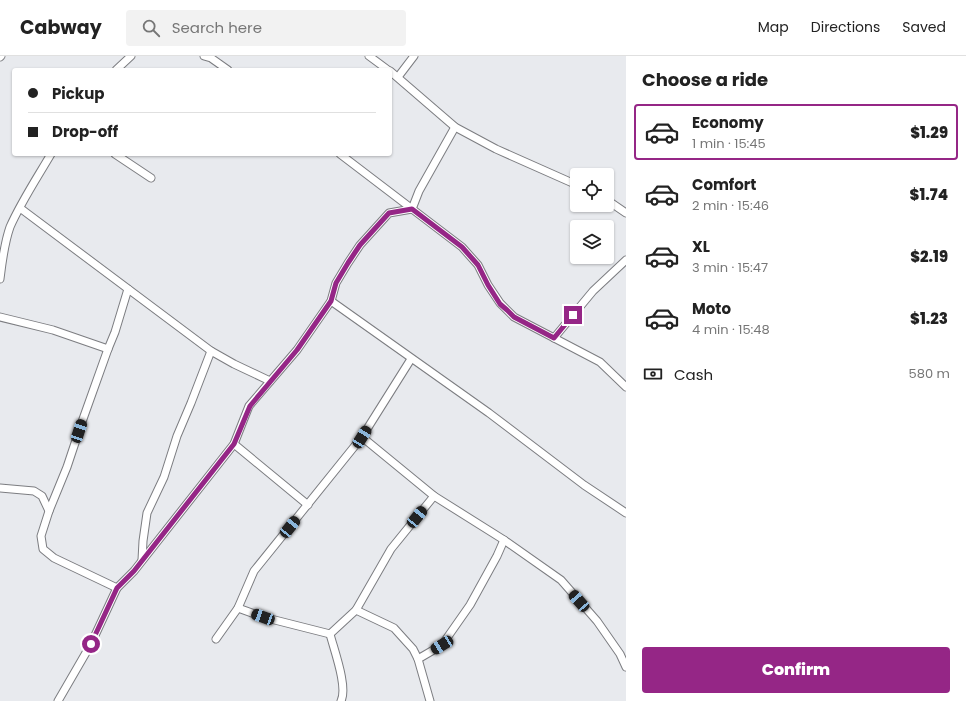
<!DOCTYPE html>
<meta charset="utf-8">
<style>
:root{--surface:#fff;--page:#f2f2f2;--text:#222;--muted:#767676;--line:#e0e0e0;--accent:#952686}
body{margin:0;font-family:Poppins,sans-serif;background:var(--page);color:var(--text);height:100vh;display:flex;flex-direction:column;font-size:15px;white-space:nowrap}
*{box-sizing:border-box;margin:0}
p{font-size:13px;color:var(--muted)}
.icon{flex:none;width:22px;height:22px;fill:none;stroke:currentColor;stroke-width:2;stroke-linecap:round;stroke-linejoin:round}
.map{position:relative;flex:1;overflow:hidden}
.panel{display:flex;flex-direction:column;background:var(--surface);width:340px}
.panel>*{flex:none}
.banner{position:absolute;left:12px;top:12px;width:380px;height:88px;border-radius:4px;box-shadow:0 1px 3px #0004;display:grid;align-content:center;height:88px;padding:0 16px;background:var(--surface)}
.buttons{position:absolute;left:570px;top:112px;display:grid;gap:8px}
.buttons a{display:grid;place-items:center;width:44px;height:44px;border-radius:4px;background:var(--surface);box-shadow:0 1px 3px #0004;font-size:20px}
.end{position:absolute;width:18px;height:18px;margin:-9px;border:5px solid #952686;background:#fff;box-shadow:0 0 0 2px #fff}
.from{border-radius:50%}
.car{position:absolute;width:12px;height:24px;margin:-12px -6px;border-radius:5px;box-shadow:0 0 3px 1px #0007;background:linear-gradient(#222 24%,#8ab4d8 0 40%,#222 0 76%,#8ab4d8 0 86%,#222 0)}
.banner b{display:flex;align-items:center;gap:14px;height:38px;font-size:15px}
.banner b+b{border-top:1px solid var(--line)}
.banner i{width:10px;height:10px;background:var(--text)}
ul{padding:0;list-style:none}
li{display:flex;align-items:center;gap:12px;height:56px;margin:0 8px 6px;padding:0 8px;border:2px solid transparent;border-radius:4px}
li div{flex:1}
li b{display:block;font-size:15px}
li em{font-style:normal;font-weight:800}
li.current{border-color:var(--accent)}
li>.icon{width:36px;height:36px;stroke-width:1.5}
h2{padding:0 16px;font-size:18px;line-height:48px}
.pay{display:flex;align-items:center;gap:10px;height:44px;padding:0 16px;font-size:15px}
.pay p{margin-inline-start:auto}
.primary-button{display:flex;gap:8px;margin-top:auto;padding:8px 16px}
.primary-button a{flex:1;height:46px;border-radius:4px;background:var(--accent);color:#fff;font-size:16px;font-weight:800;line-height:46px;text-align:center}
header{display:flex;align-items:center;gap:24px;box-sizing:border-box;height:56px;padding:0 20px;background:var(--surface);border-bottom:1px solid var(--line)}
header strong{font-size:19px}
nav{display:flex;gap:22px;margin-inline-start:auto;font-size:14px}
.search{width:280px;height:36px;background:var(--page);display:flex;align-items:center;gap:10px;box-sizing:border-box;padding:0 14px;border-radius:4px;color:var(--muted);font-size:15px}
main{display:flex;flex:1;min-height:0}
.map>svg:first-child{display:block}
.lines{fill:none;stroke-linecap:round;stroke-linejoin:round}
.street-casing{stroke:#7c7d81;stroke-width:9}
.street{stroke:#fff;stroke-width:7}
.route{stroke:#952686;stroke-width:5}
</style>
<header>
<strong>Cabway</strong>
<div class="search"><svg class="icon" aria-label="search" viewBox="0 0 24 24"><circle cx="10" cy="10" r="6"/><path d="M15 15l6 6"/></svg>Search here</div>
<nav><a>Map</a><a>Directions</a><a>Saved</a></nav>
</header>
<main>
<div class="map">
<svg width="626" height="645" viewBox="0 0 626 645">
<rect width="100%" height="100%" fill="#e8eaee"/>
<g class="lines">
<defs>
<g id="street">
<polyline points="204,0 211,2 228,14"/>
<polyline points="369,0 388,14"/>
<polyline points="0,1 1,0"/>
<polyline points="116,14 131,0"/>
<polyline points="390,15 455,71 496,93 577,129"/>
<polyline points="398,21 414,0"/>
<polyline points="115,98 151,122"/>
<polyline points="340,98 462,191 478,209 488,229 500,247 514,261 600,306 626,331"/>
<polyline points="607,144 626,157"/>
<polyline points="20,152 211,295 234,308 270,325"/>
<path d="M 0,223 C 2,206 4,188 10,171 C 21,146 37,122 51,98"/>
<polyline points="331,245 489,357 584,429 626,457"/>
<polyline points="0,261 53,274 108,293"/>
<polyline points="554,282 593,235 626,204"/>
<polyline points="362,381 434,440 504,484 561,524 597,565 620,598 626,611"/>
<polyline points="234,388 308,449"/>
<polyline points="0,432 34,435 42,440 49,455 41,480 43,493 54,502 117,532"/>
<polyline points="49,455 67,411 83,363 108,293 115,276 128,233"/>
<polyline points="142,504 143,485 147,457 164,421 177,380 191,347 211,295"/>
<polyline points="238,552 263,561 330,578 356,554 391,493 434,440"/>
<polyline points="356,554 394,572 413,593 418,603 430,645"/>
<path d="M 330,578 C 334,594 348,631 341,645"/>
<polyline points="216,583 238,552 254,515 362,381 411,303"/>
<polyline points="418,603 442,589 470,549 497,500 504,484"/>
<polyline points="58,645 91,588 117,532 134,515 234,388 249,350 297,294 331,245 336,227 348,207 360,189 389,157 412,153 419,135 455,71"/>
</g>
</defs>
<use href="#street" class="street-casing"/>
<use href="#street" class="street"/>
</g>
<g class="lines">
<polyline class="route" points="91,588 117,532 134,515 234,388 250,350 297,294 331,245 336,227 348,207 360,189 389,157 412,153 462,191 478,209 488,229 500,248 507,254 514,261 554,282 573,259"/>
</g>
</svg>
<div class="buttons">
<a><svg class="icon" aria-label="locate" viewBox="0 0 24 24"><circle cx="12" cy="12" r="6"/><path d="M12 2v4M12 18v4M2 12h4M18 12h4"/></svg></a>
<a><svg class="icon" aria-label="layers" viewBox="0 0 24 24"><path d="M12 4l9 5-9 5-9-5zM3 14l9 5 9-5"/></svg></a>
</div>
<i class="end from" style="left:91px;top:588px"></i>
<i class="end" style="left:573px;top:259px"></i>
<i class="car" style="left:79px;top:375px;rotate:18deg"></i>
<i class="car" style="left:362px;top:381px;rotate:32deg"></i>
<i class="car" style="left:417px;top:461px;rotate:39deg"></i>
<i class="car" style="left:290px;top:471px;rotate:39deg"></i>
<i class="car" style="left:579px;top:545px;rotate:319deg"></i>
<i class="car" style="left:263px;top:561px;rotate:290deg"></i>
<i class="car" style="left:442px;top:589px;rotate:239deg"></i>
<div class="banner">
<b><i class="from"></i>Pickup</b>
<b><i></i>Drop-off</b>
</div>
</div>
<section class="panel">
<h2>Choose a ride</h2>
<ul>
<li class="current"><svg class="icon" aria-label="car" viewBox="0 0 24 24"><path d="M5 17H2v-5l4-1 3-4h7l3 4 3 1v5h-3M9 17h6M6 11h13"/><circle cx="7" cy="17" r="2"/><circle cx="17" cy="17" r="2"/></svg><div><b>Economy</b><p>1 min · 15:45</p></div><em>$1.29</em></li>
<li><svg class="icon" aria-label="car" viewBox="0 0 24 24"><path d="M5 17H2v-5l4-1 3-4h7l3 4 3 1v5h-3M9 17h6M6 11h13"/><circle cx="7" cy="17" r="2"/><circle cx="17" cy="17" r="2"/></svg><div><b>Comfort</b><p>2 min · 15:46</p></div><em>$1.74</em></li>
<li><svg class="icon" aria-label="car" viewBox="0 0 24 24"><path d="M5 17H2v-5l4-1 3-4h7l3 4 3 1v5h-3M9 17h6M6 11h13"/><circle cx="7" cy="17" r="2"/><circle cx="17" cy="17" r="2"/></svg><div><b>XL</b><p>3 min · 15:47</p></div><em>$2.19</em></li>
<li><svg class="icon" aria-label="car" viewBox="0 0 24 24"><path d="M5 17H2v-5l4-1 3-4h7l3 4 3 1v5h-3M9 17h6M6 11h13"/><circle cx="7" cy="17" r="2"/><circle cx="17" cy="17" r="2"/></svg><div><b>Moto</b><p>4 min · 15:48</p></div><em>$1.23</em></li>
</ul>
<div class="pay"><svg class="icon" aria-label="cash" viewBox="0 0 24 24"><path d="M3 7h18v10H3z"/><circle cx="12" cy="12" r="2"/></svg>Cash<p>580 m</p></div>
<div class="primary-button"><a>Confirm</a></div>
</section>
</main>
